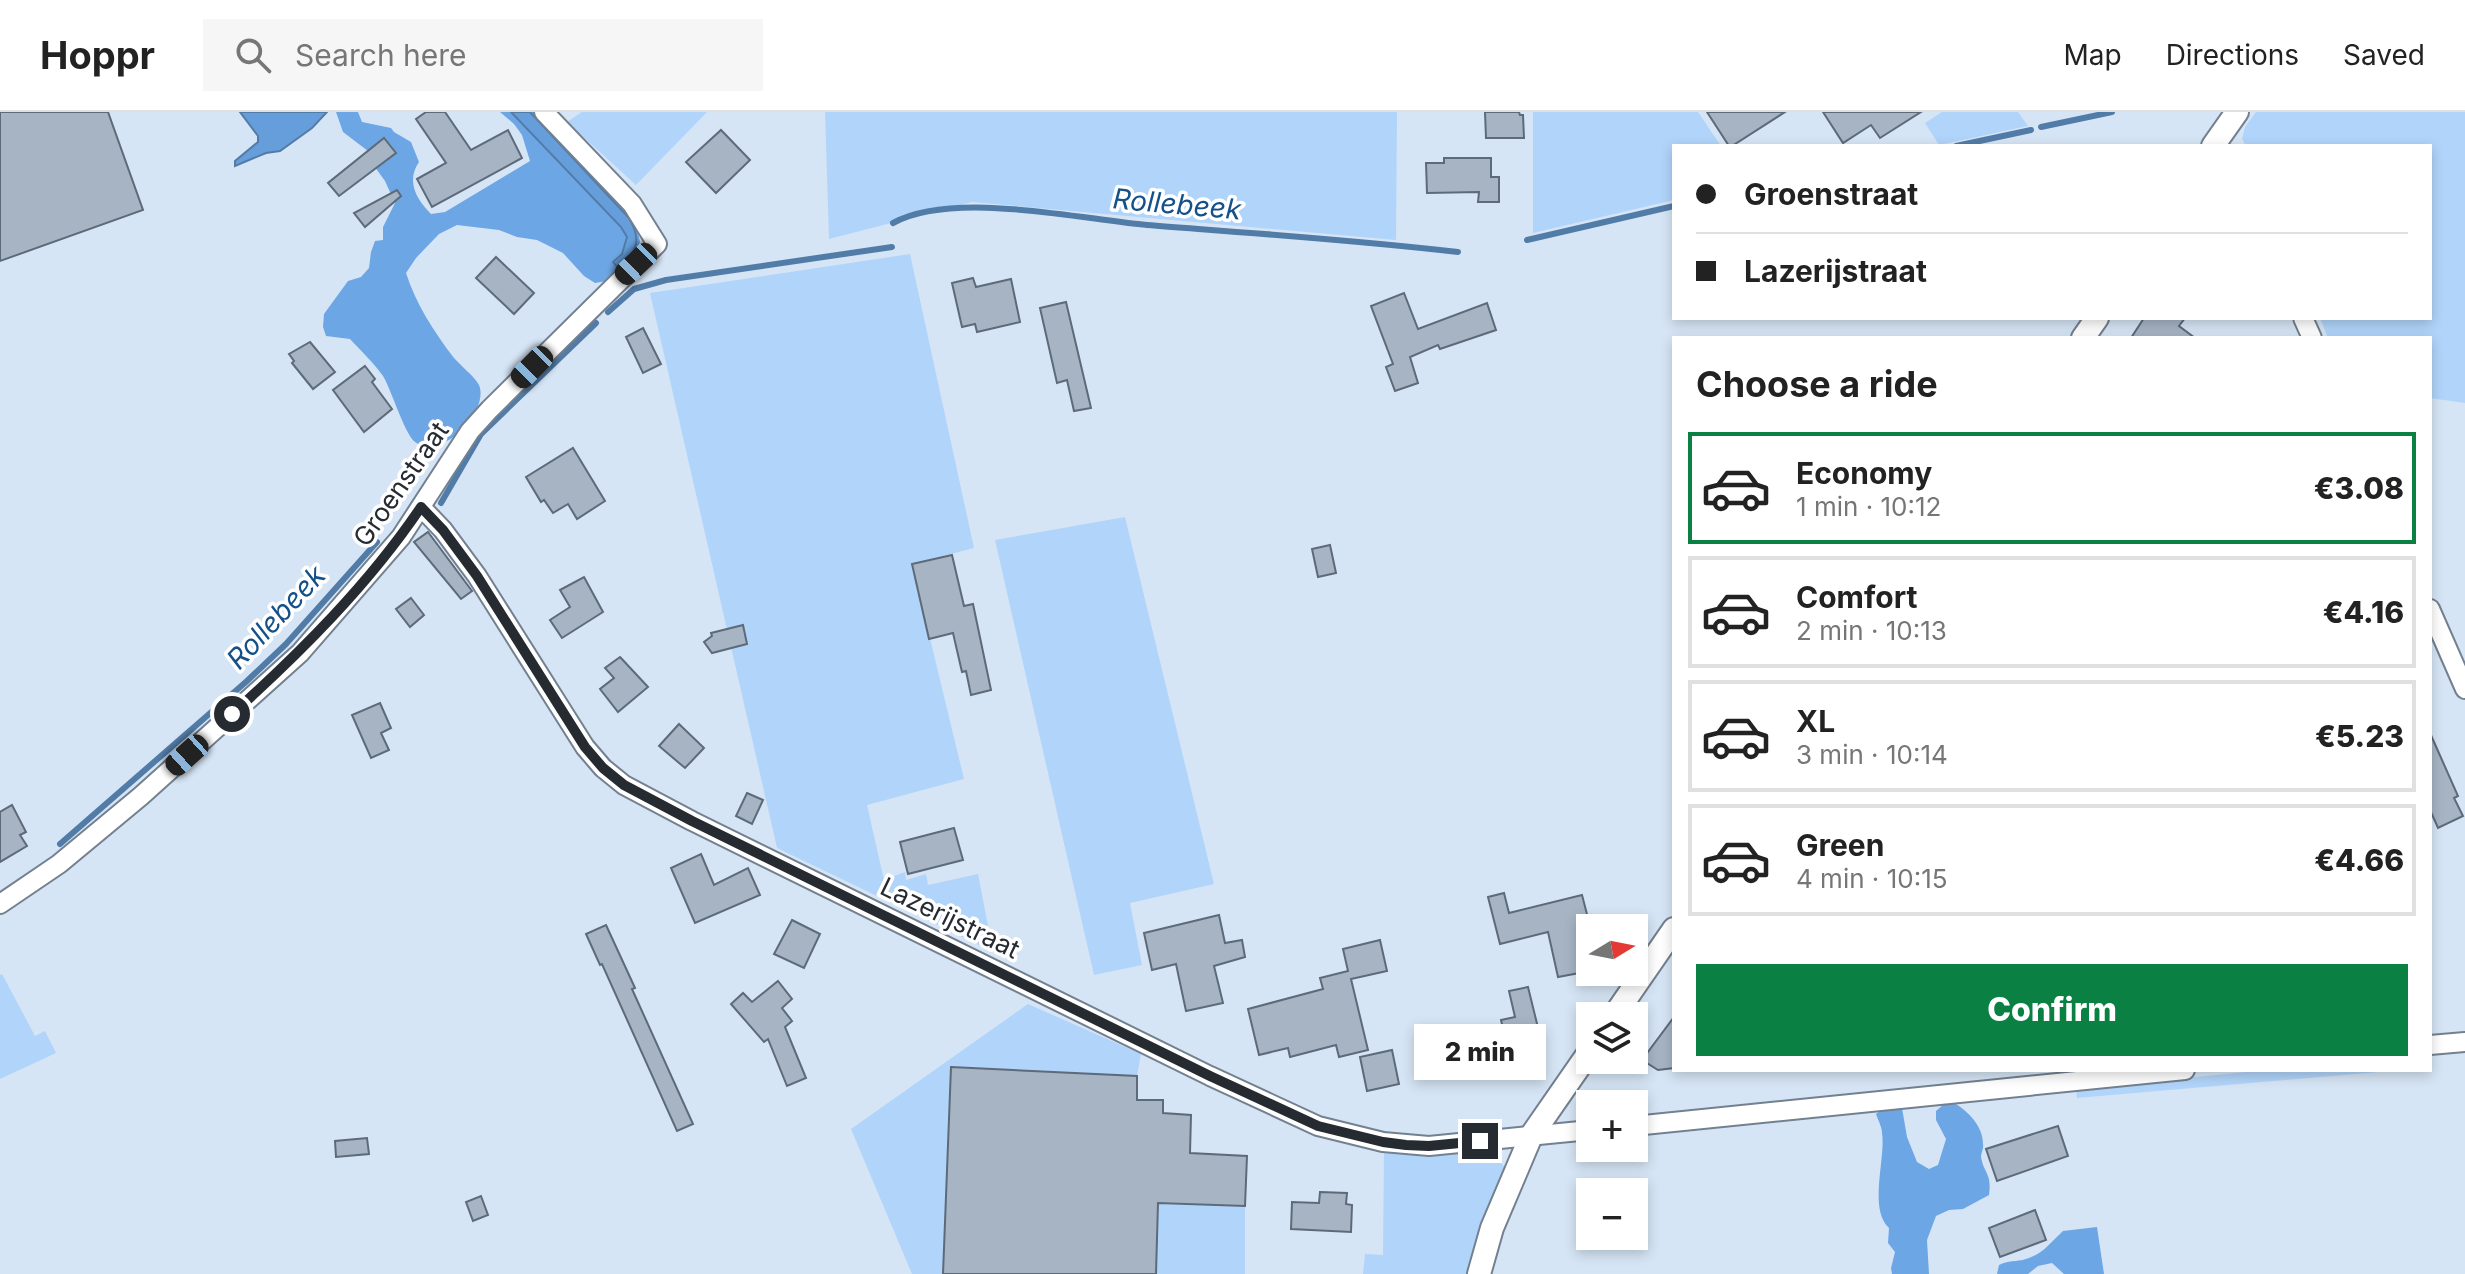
<!DOCTYPE html>
<meta charset="utf-8">
<style>
:root{--surface:#fff;--page:#f6f6f6;--text:#222;--muted:#767676;--line:#e0e0e0;--accent:#0b8043}
body{margin:0;font-family:Inter,sans-serif;background:var(--page);color:var(--text);height:100vh;display:flex;flex-direction:column;font-size:30px;white-space:nowrap}
*{box-sizing:border-box;margin:0}
p{font-size:26px;color:var(--muted)}
.icon{flex:none;width:44px;height:44px;fill:none;stroke:currentColor;stroke-width:2;stroke-linecap:round;stroke-linejoin:round}
.map{position:relative;flex:1;overflow:hidden}
.details{position:absolute;left:1672px;top:224px;width:760px;height:736px;display:flex;flex-direction:column;background:var(--surface);border-radius:0px;box-shadow:0 4px 12px #0003}
.details>*{flex:none}
.guide{position:absolute;left:1672px;top:32px;width:760px;height:176px;border-radius:0px;box-shadow:0 4px 12px #0003;display:grid;align-content:center;height:176px;padding:0 24px;background:var(--surface)}
.needle{width:52px;rotate:80deg}
.controls{position:absolute;left:1576px;top:802px;display:grid;gap:16px}
.controls a{display:grid;place-items:center;width:72px;height:72px;border-radius:0px;background:var(--surface);box-shadow:0 4px 12px #0003;font-size:40px}
.end{position:absolute;width:36px;height:36px;margin:-18px;border:10px solid #252b31;background:#fff;box-shadow:0 0 0 4px #fff}
.from{border-radius:50%}
.bubble{position:absolute;height:56px;border-radius:0px;background:var(--surface);box-shadow:0 4px 12px #0003;font-size:26px;font-weight:800;line-height:56px;text-align:center}
.car{position:absolute;width:24px;height:48px;margin:-24px -12px;border-radius:10px;box-shadow:0 0 6px 2px #0007;background:linear-gradient(#222 24%,#8ab4d8 0 40%,#222 0 76%,#8ab4d8 0 86%,#222 0)}
.guide b{display:flex;align-items:center;gap:28px;height:76px;font-size:30px}
.guide b+b{border-top:2px solid var(--line)}
.guide i{width:20px;height:20px;background:var(--text)}
ul{padding:0;list-style:none}
li{display:flex;align-items:center;gap:24px;height:112px;margin:0 16px 12px;padding:0 8px;border:4px solid var(--line);border-radius:0px}
li div{flex:1}
li b{display:block;font-size:30px}
li em{font-style:normal;font-weight:800}
li.current{border-color:var(--accent)}
li>.icon{width:72px;height:72px;stroke-width:1.5}
h2{padding:0 24px;font-size:36px;line-height:96px}
.primary-button{display:flex;gap:16px;margin-top:auto;padding:16px 24px}
.primary-button a{flex:1;height:92px;border-radius:0px;background:var(--accent);color:#fff;font-size:32px;font-weight:800;line-height:92px;text-align:center}
header{display:flex;align-items:center;gap:48px;box-sizing:border-box;height:112px;padding:0 40px;background:var(--surface);border-bottom:2px solid var(--line)}
header strong{font-size:38px}
nav{display:flex;gap:44px;margin-inline-start:auto;font-size:28px}
.search{width:560px;height:72px;background:var(--page);display:flex;align-items:center;gap:20px;box-sizing:border-box;padding:0 28px;border-radius:0px;color:var(--muted);font-size:30px}
.map>svg:first-child{display:block}
.green{fill:#b1d4fa}
.forest{fill:#6da6e4}
.water{fill:#659edb;stroke:#527ca8;stroke-width:2}
.lines{fill:none;stroke-linecap:round;stroke-linejoin:round}
.stream{stroke:#527ca8;stroke-width:6}
.building{fill:#a6b4c4;stroke:#5d6a79;stroke-width:2}
.minor-casing{stroke:#73808f;stroke-width:22}
.tertiary-casing{stroke:#73808f;stroke-width:26}
.minor{stroke:#fff;stroke-width:18}
.tertiary{stroke:#fff;stroke-width:22}
.route{stroke:#252b31;stroke-width:10}
.labels{text-anchor:middle;stroke-width:7;stroke-linejoin:round;paint-order:stroke}
.street-label{font-size:26px;fill:#252b31;stroke:#fff}
.water-label{font-size:28px;font-style:italic;fill:#14518a;stroke:#fff}
</style>
<header>
<strong>Hoppr</strong>
<div class="search"><svg class="icon" aria-label="search" viewBox="0 0 24 24"><circle cx="10" cy="10" r="6"/><path d="M15 15l6 6"/></svg>Search here</div>
<nav><a>Map</a><a>Directions</a><a>Saved</a></nav>
</header>
<div class="map">
<svg width="2465" height="1162" viewBox="0 0 2465 1162">
<rect width="100%" height="100%" fill="#d6e5f5"/>
<g class="green">
<polygon points="582,0 707,0 636,73 567,10"/>
<polygon points="825,0 1397,0 1396,128 972,90 829,127"/>
<polygon points="1533,0 1698,0 1721,34 1674,34 1674,88 1533,121"/>
<polygon points="1942,0 2018,0 2028,14 1939,33 1925,11"/>
<polygon points="2256,0 2465,0 2465,291 2430,286 2430,226 2328,226 2320,206 2430,206 2430,34 2246,34 2242,27 2245,15"/>
<polygon points="910,142 974,436 912,452 964,667 867,693 884,768 905,760 906,768 926,762 928,773 978,762 988,814 981,834 777,736 650,181"/>
<polygon points="1125,405 1214,772 1130,791 1142,853 1094,863 995,428"/>
<polygon points="2,862 35,924 45,919 56,941 0,967 0,863"/>
<polygon points="1028,892 1141,942 1137,964 951,955 943,1162 912,1162 851,1017"/>
<polygon points="2266,958 2402,958 2077,986 2076,977"/>
<polygon points="1490,1036 1505,1056 1486,1108 1472,1162 1363,1162 1365,1142 1383,1143 1384,1038 1426,1045"/>
<polygon points="1158,1091 1245,1094 1245,1162 1156,1162"/>
</g>
<g class="forest">
<path d="M 336,0 L 358,0 L 362,10 L 391,16 L 394,20 L 411,30 L 419,50 C 406,69 416,87 431,102 L 445,100 L 530,49 L 522,23 L 514,12 L 500,0 L 538,0 L 635,104 L 640,130 L 637,137 L 615,163 L 607,169 L 595,171 L 584,164 L 563,141 L 537,128 L 517,125 L 499,118 L 457,113 L 439,122 L 416,146 L 406,161 C 416,192 434,220 454,246 C 461,254 474,264 479,273 C 490,299 441,350 415,330 C 404,321 392,279 383,264 C 374,251 361,239 350,227 L 326,224 L 323,215 L 324,202 L 348,169 L 361,165 L 369,156 L 371,140 L 375,129 L 383,128 L 383,115 L 395,91 L 385,69 L 372,51 L 368,39 L 343,20 Z"/>
<path d="M 1954,991 C 1968,999 1983,1014 1983,1032 C 1984,1036 1981,1041 1981,1045 C 1984,1062 1992,1061 1989,1083 L 1963,1097 L 1949,1098 L 1936,1104 L 1927,1128 L 1929,1162 L 1892,1162 L 1891,1156 L 1895,1140 L 1888,1131 L 1889,1116 C 1868,1097 1886,1046 1882,1021 C 1882,1015 1878,1008 1876,1002 L 1888,993 L 1902,996 L 1907,1025 L 1917,1050 L 1929,1057 L 1938,1053 L 1946,1027 L 1936,1008 L 1936,999 L 1944,992 Z"/>
<path d="M 2097,1115 L 2104,1162 L 2064,1162 L 2052,1151 L 2038,1154 L 2028,1162 L 1997,1162 L 1999,1153 C 2008,1148 2016,1150 2026,1147 C 2043,1142 2051,1130 2063,1119 Z"/>
</g>
<g class="water">
<polygon points="240,0 327,0 312,16 280,39 266,41 235,54 235,49 258,30 258,24"/>
<path d="M 511,0 L 530,0 L 629,106 C 643,130 636,138 619,157 L 613,150 L 622,142 L 627,125 L 621,115 Z"/>
</g>
<g class="lines">
<g class="stream">
<polyline points="2041,15 2112,0"/>
<polyline points="1956,34 2031,18"/>
<path d="M 893,111 C 953,78 1079,107 1147,113 C 1251,121 1355,128 1458,140"/>
<polyline points="1527,128 1674,94"/>
<polyline points="608,200 634,177 666,168 892,135"/>
<polyline points="441,391 481,322 596,211"/>
<polyline points="60,732 247,569 286,532 377,430"/>
</g>
</g>
<g class="building">
<polygon points="0,0 108,0 143,98 0,149"/>
<polygon points="426,0 445,0 471,38 508,18 522,46 432,95 417,67 446,51 416,7"/>
<polygon points="1485,0 1519,0 1520,3 1523,3 1524,26 1486,26"/>
<polygon points="1707,0 1785,0 1732,34 1729,34"/>
<polygon points="1823,0 1921,0 1880,26 1871,13 1843,31"/>
<polygon points="721,18 750,48 716,81 686,50"/>
<polygon points="384,26 396,41 339,84 328,71"/>
<polygon points="1444,46 1491,46 1491,65 1499,65 1499,90 1478,90 1479,80 1427,81 1426,51 1444,51"/>
<polygon points="397,78 401,84 365,115 354,101"/>
<polygon points="496,145 534,181 514,202 476,166"/>
<polygon points="973,166 976,175 1011,167 1020,210 977,220 975,212 962,215 952,171"/>
<polygon points="1404,181 1418,217 1487,191 1496,218 1440,237 1438,233 1410,245 1418,271 1395,279 1386,255 1393,252 1371,194"/>
<polygon points="1066,190 1091,296 1074,299 1067,268 1057,271 1040,196"/>
<polygon points="2144,206 2185,206 2179,214 2195,226 2131,226"/>
<polygon points="643,216 661,252 643,261 626,225"/>
<polygon points="310,230 335,260 313,277 292,251 294,249 289,242"/>
<polygon points="365,254 375,267 372,270 392,297 364,320 333,278"/>
<polygon points="573,336 605,389 577,407 568,392 553,401 544,388 541,390 526,365"/>
<polygon points="428,420 472,479 461,487 414,430"/>
<polygon points="1330,433 1336,461 1318,465 1312,437"/>
<polygon points="952,443 964,494 973,492 991,578 971,583 966,559 962,560 953,521 929,527 912,452"/>
<polygon points="584,465 603,500 562,526 550,508 570,495 560,478"/>
<polygon points="411,486 424,503 410,515 396,497"/>
<polygon points="743,513 747,532 712,541 704,530 712,524 711,521"/>
<polygon points="620,545 648,575 618,600 600,577 614,566 605,556"/>
<polygon points="380,591 391,616 381,621 389,638 371,646 352,603"/>
<polygon points="679,612 704,636 685,656 659,634"/>
<polygon points="2430,621 2458,684 2454,686 2463,704 2438,716 2430,698"/>
<polygon points="747,681 763,688 752,712 736,704"/>
<polygon points="12,693 26,720 20,723 27,734 0,750 0,700"/>
<polygon points="954,716 963,748 908,762 900,730"/>
<polygon points="701,742 714,773 748,756 760,783 695,811 671,756"/>
<polygon points="1504,781 1509,801 1582,783 1589,810 1579,813 1590,859 1558,865 1548,820 1500,832 1488,785"/>
<polygon points="1219,803 1225,831 1242,828 1245,845 1214,854 1223,891 1186,899 1176,852 1152,858 1144,821"/>
<polygon points="792,808 820,822 804,856 774,842"/>
<polygon points="606,813 635,876 632,877 693,1012 677,1019 602,852 600,853 586,822"/>
<polygon points="1380,828 1387,859 1351,867 1368,938 1339,945 1336,933 1290,945 1288,936 1259,943 1248,897 1323,877 1320,866 1348,859 1343,837"/>
<polygon points="778,869 792,887 782,896 792,909 785,915 806,966 787,974 768,927 764,930 731,892 743,881 752,890"/>
<polygon points="1528,875 1542,932 1523,937 1527,950 1485,960 1482,951 1478,952 1474,935 1477,934 1476,932 1505,925 1501,908 1515,905 1509,879"/>
<polygon points="1674,905 1674,956 1658,958 1642,948"/>
<polygon points="1392,938 1399,972 1367,979 1360,945"/>
<polygon points="951,955 1137,964 1137,988 1163,988 1163,1001 1191,1003 1190,1041 1247,1044 1245,1094 1158,1091 1156,1162 943,1162"/>
<polygon points="2058,1014 2068,1044 1997,1069 1986,1037"/>
<polygon points="367,1026 369,1042 336,1045 335,1029"/>
<polygon points="1320,1080 1347,1081 1346,1092 1352,1093 1351,1120 1291,1117 1292,1090 1319,1091"/>
<polygon points="481,1084 488,1103 473,1109 466,1090"/>
<polygon points="2035,1098 2046,1128 2000,1145 1989,1116"/>
</g>
<g class="lines">
<defs>
<g id="minor">
<polyline points="2303,206 2312,226"/>
<polyline points="421,395 443,418 477,464 585,635 603,656 624,673 692,709 1210,964 1318,1014 1383,1030 1429,1034 1590,1018"/>
<polyline points="2430,497 2465,577"/>
<polyline points="0,792 59,752 141,684 300,541 401,425 470,319 490,297 657,132 632,92 544,0"/>
<polyline points="2430,933 2465,930"/>
<polyline points="1634,1014 2185,958"/>
</g>
<g id="tertiary">
<polyline points="2213,34 2237,0"/>
<polyline points="2083,226 2097,206"/>
<polyline points="1614,904 1674,817"/>
<polyline points="1479,1162 1492,1116 1531,1024 1590,939"/>
</g>
</defs>
<use href="#minor" class="minor-casing"/>
<use href="#tertiary" class="tertiary-casing"/>
<use href="#minor" class="minor"/>
<use href="#tertiary" class="tertiary"/>
</g>
<g class="lines">
<path class="route" d="M 232,602 C 301,540 369,472 421,395 L 443,418 L 477,464 L 585,635 L 603,656 L 624,673 L 692,709 L 1210,964 L 1318,1014 L 1383,1030 L 1406,1033 L 1429,1034 L 1480,1029"/>
</g>
<g class="labels">
<g class="street-label">
<text transform="translate(401 372) rotate(-55)" y="9">Groenstraat</text>
<text transform="translate(950 806) rotate(26)" y="9">Lazerijstraat</text>
</g>
<g class="water-label">
<text transform="translate(1177 92) rotate(5)" y="10">Rollebeek</text>
<text transform="translate(276 505) rotate(-47)" y="10">Rollebeek</text>
</g>
</g>
</svg>
<div class="controls">
<a><svg class="needle" viewBox="-14 -14 28 28"><path d="M0-13l5 13h-10z" fill="#e53935"/><path d="M0 13l5-13h-10z" fill="#767676"/></svg></a>
<a><svg class="icon" aria-label="layers" viewBox="0 0 24 24"><path d="M12 4l9 5-9 5-9-5zM3 14l9 5 9-5"/></svg></a>
<a>+</a>
<a>−</a>
</div>
<i class="end from" style="left:232px;top:602px"></i>
<i class="end" style="left:1480px;top:1029px"></i>
<div class="bubble" style="left:1414px;top:912px;width:132px">2 min</div>
<i class="car" style="left:636px;top:152px;rotate:226deg"></i>
<i class="car" style="left:532px;top:255px;rotate:225deg"></i>
<i class="car" style="left:187px;top:643px;rotate:228deg"></i>
<div class="guide">
<b><i class="from"></i>Groenstraat</b>
<b><i></i>Lazerijstraat</b>
</div>
<section class="details">
<h2>Choose a ride</h2>
<ul>
<li class="current"><svg class="icon" aria-label="car" viewBox="0 0 24 24"><path d="M5 17H2v-5l4-1 3-4h7l3 4 3 1v5h-3M9 17h6M6 11h13"/><circle cx="7" cy="17" r="2"/><circle cx="17" cy="17" r="2"/></svg><div><b>Economy</b><p>1 min · 10:12</p></div><em>€3.08</em></li>
<li><svg class="icon" aria-label="car" viewBox="0 0 24 24"><path d="M5 17H2v-5l4-1 3-4h7l3 4 3 1v5h-3M9 17h6M6 11h13"/><circle cx="7" cy="17" r="2"/><circle cx="17" cy="17" r="2"/></svg><div><b>Comfort</b><p>2 min · 10:13</p></div><em>€4.16</em></li>
<li><svg class="icon" aria-label="car" viewBox="0 0 24 24"><path d="M5 17H2v-5l4-1 3-4h7l3 4 3 1v5h-3M9 17h6M6 11h13"/><circle cx="7" cy="17" r="2"/><circle cx="17" cy="17" r="2"/></svg><div><b>XL</b><p>3 min · 10:14</p></div><em>€5.23</em></li>
<li><svg class="icon" aria-label="car" viewBox="0 0 24 24"><path d="M5 17H2v-5l4-1 3-4h7l3 4 3 1v5h-3M9 17h6M6 11h13"/><circle cx="7" cy="17" r="2"/><circle cx="17" cy="17" r="2"/></svg><div><b>Green</b><p>4 min · 10:15</p></div><em>€4.66</em></li>
</ul>
<div class="primary-button"><a>Confirm</a></div>
</section>
</div>
